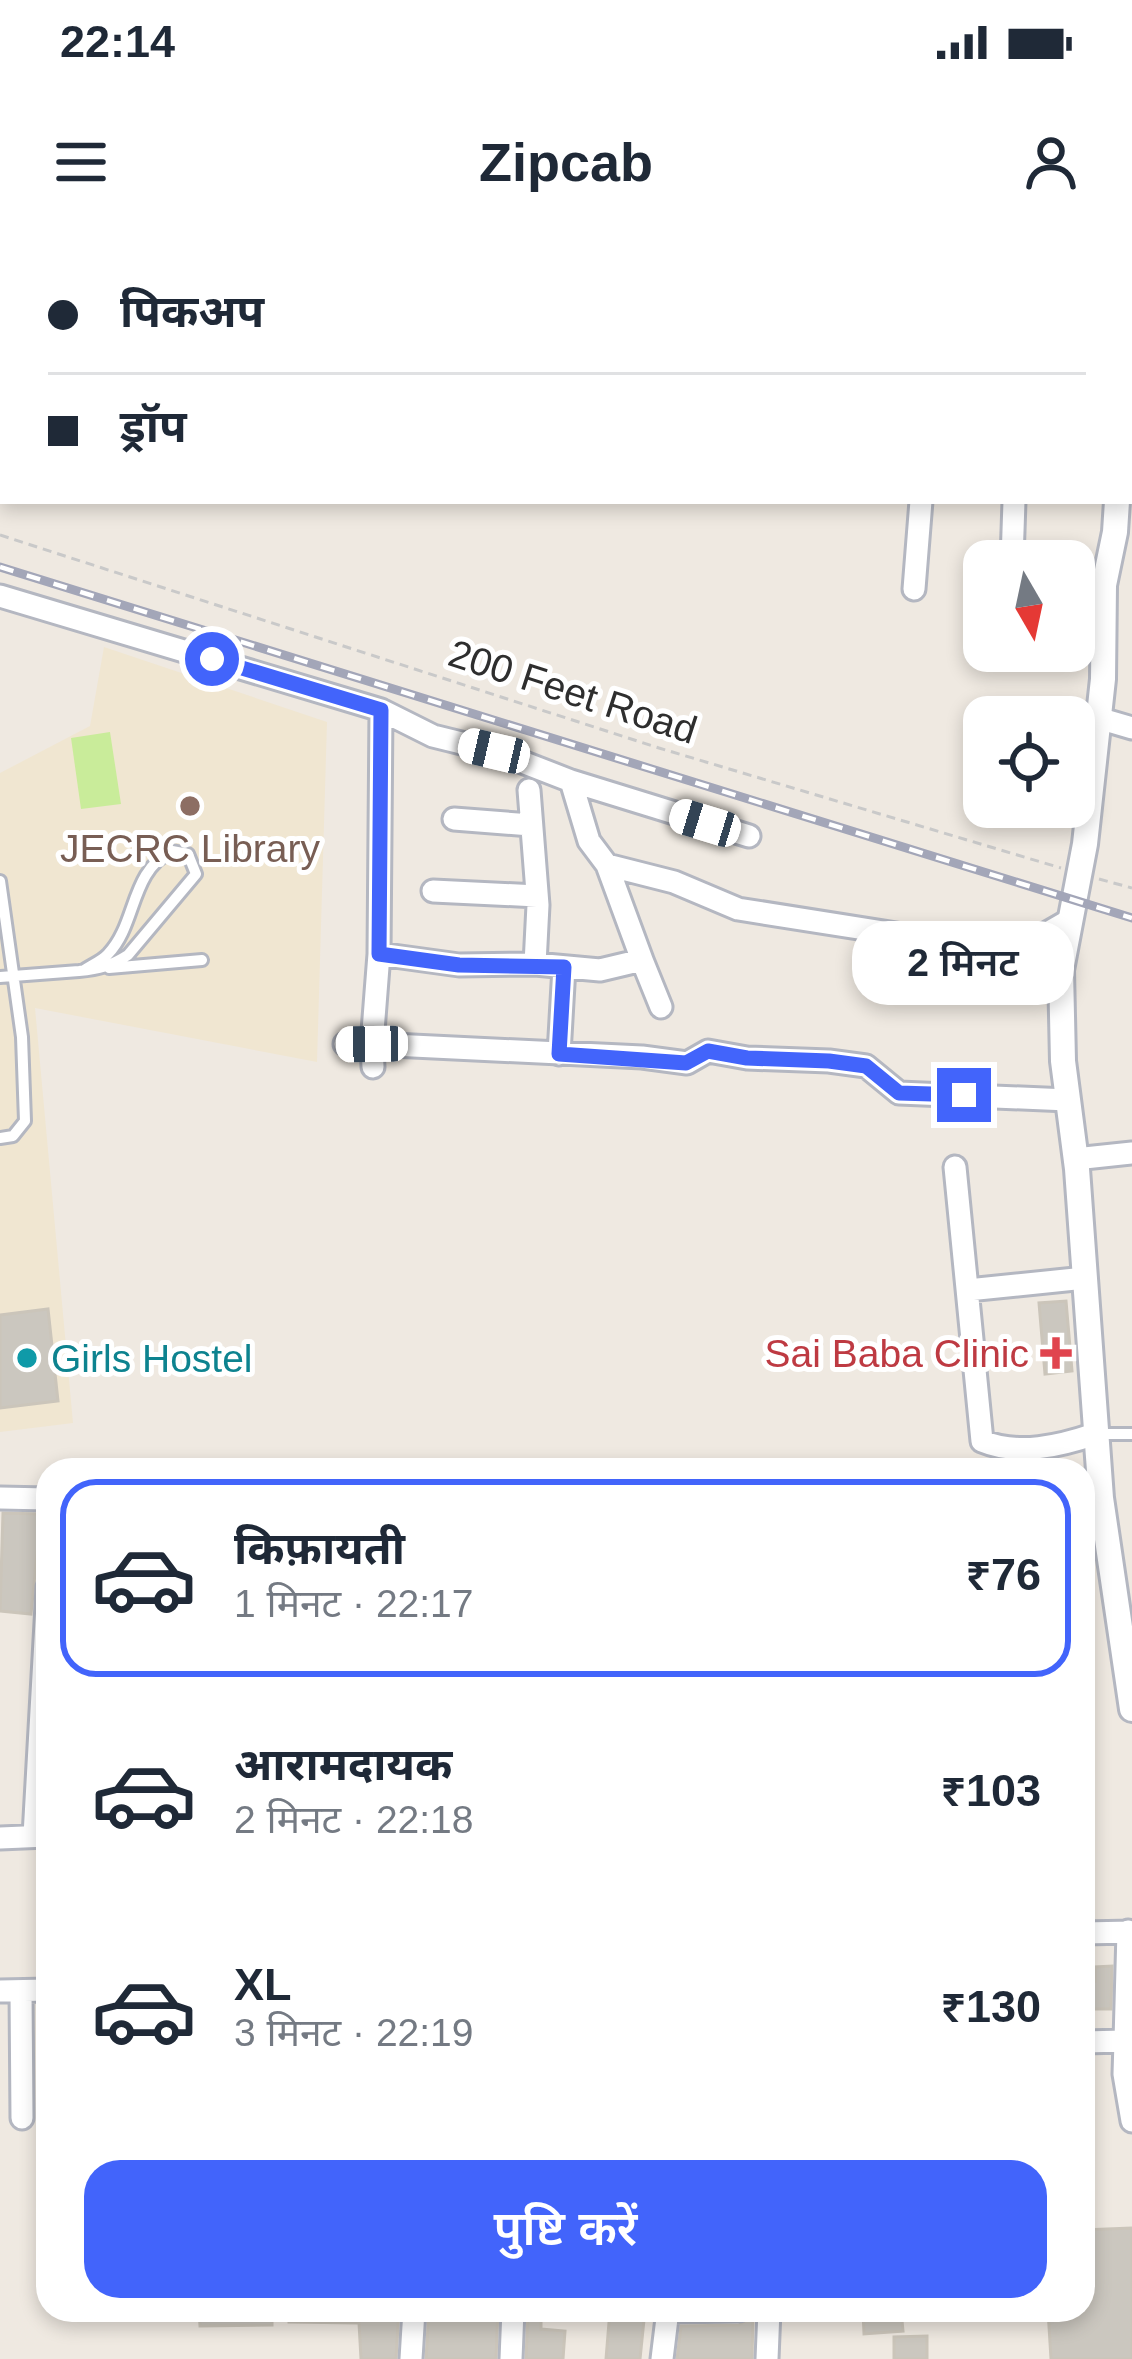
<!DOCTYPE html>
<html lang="hi">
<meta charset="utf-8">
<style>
body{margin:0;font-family:Arial,"Noto Sans Devanagari",sans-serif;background:#f6f6f7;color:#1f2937;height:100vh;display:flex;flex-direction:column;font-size:45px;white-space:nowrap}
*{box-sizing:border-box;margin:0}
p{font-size:39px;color:#747a83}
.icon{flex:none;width:66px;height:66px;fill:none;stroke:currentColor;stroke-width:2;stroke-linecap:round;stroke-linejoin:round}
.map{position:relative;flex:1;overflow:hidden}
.details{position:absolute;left:36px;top:1218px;width:1059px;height:864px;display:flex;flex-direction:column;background:#fff;border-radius:36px;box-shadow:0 6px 18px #0003}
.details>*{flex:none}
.hud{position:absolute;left:0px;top:0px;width:1134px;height:264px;box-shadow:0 6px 18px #0003;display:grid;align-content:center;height:264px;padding:0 48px;background:#fff}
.needle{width:78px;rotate:171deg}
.tools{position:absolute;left:963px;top:300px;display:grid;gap:24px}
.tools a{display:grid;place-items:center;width:132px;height:132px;border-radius:24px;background:#fff;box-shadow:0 6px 18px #0003;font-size:60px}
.end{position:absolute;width:54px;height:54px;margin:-27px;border:15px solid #4264fb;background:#fff;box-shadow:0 0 0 6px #fff}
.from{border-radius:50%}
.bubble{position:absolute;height:84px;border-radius:36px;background:#fff;box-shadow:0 6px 18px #0003;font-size:39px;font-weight:600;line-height:84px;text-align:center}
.car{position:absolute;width:36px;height:72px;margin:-36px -18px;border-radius:15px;box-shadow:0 0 9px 3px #0007;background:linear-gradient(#fff 24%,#345 0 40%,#fff 0 76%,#345 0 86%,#fff 0)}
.hud b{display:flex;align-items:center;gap:42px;height:114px;font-size:45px}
.hud b+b{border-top:3px solid #e0e1e3}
.hud i{width:30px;height:30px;background:#1f2937}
ul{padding:21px 0 0;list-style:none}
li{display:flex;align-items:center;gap:36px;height:198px;margin:0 24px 18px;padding:0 24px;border:6px solid transparent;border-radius:36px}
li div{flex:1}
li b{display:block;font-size:45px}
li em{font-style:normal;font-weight:600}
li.current{border-color:#4264fb}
li>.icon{width:108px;height:108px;stroke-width:1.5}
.primary-button{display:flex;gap:24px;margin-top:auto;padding:24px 48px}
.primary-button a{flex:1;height:138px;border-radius:36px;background:#4264fb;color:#fff;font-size:48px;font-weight:600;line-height:138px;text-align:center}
.status{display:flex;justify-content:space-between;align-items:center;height:84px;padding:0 60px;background:#fff;direction:ltr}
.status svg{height:33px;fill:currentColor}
header{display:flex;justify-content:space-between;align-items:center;height:156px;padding:0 48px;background:#fff;font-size:54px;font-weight:600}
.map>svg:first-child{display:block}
</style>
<div class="status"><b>22:14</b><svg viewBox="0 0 49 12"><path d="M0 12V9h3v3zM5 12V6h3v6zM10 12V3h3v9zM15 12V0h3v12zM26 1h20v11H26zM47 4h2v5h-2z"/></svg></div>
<header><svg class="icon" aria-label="menu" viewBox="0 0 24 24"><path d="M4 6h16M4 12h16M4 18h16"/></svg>Zipcab<svg class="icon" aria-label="person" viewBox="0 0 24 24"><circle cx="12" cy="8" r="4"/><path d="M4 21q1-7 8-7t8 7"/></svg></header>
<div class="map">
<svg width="1132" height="2119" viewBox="0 0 1132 2119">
<rect width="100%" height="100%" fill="#efe9e1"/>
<path fill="#f0e6d1" d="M104,407L327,482L317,822L35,768L73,1183L0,1192V533L90,486Z"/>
<path fill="#c9ec9a" d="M110,492L121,564L81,569L71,498Z"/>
<path fill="#cbc7bf" stroke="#cbc5ba" stroke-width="3" d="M1066,1061L1072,1131L1045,1134L1039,1063Z
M48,1069L58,1161L0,1168V1075Z
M3,1273L41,1274L31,1374L0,1371Z
M1112,1726L1111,1769H1083V1742L1095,1741V1727Z
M1132,1988V2119H1051L1048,2070H1083V1990Z
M199,2070H272V2085L200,2086Z
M289,2070H399L396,2119H361L359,2083L289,2082Z
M429,2070H498L496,2119H426Z
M528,2070H541V2089L565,2091L563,2119H526Z
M610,2070H645L640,2119H606Z
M863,2070H901L903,2091L864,2094Z
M753,2076L752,2119H677L681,2086L739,2085Z
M927,2096V2119H894V2097Z"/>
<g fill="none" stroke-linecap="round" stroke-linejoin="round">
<defs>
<path id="service" d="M0,641L22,797L25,881L13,896L0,898
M109,728L202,720
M0,737L79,731C99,729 111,726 128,715L196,634L188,614L172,611C130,631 137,684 108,714C102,721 91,725 84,730
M1099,1194H1132"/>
<path id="minor" d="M0,143L3,144
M1131,216H1132
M1012,321L1014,261
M914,349L921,261
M0,356L381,470
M1098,478L1132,488
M571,541L749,596
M529,550L538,665L535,724
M454,579L531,585
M607,625L674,642L738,669L909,696L999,699L1042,696L1068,681
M433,651L537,656
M379,714L459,725L535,724L600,730L642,720L607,625L589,601L571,541L494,511L433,496L381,470L379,714L372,804L642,817L687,823L708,811L747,818L829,821L866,826L899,853L1068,860
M642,720L661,767
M345,804H372L373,827
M559,814L564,727
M1075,919L1132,913
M955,927L982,1201C1018,1216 1060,1206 1095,1194
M968,1050L1085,1038
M0,1258L48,1259
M34,1596L48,1347
M0,1598L47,1596
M1083,1693L1132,1692
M0,1751L48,1750
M21,1751L22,1878
M1125,1801L1124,1834L1132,1881
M1083,1802L1125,1801L1128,1691
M668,2071L739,2070
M411,2119L414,2070
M511,2119L513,2070
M662,2119L668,2070
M767,2119L769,2070"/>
<path id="tertiary" d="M1131,94L1132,87
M1117,261L1115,292L1104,345L1103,439L1085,604L1061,730L1063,821L1077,929L1101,1258L1132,1469"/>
</defs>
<use href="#service" stroke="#b4b7c1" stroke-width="16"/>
<use href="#minor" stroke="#b4b7c1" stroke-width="27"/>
<use href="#tertiary" stroke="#b4b7c1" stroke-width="30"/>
<path stroke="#c9c9c9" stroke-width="3" stroke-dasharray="9 6" stroke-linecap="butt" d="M0,295L659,508L1061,628
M1099,639L1132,648"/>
<use href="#service" stroke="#fff" stroke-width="10"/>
<use href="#minor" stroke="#fff" stroke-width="21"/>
<use href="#tertiary" stroke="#fff" stroke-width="24"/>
<defs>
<path id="rail" d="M0,327L1132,678"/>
</defs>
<use href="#rail" stroke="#a3a6b8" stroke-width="9"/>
<use href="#rail" stroke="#fff" stroke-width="4.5" stroke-dasharray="14" stroke-linecap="butt"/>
</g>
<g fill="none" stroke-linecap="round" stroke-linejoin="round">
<path stroke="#4264fb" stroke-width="15" d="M212,419L381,470L379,714L459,725L564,727L559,814L686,823L708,811L747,818L829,821L866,826L899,853L964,855"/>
</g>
<circle fill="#8d6e63" stroke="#fff" stroke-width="4.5" cx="190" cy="566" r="12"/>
<path fill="#e0444e" stroke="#fff" stroke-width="4.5" d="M1050 1095h12v12h12v12h-12v12h-12v-12h-12v-12h12z"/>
<circle fill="#0f9aa8" stroke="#fff" stroke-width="4.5" cx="27" cy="1118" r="12"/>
<g text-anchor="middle" stroke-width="10" stroke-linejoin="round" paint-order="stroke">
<g font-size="39" fill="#2e2e2e" stroke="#fff">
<text transform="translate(573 451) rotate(18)" y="14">200 Feet Road</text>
</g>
<g font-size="39" fill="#785e54" stroke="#fff">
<text x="190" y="622">JECRC Library</text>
</g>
<g font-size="39" fill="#be3a42" stroke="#fff" text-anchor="end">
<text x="1029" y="1127">Sai Baba Clinic</text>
</g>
<g font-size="39" fill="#0d838f" stroke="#fff" text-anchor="start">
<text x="51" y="1132">Girls Hostel</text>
</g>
</g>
</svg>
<div class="tools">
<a><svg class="needle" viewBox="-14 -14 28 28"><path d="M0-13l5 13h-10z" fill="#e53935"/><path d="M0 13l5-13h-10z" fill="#747a83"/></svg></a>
<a><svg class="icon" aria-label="locate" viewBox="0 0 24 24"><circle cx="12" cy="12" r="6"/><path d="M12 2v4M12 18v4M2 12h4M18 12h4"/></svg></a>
</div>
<i class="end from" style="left:212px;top:419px"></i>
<i class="end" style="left:964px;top:855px"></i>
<div class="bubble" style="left:852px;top:681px;width:222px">2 मिनट</div>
<i class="car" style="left:494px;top:511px;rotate:283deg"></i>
<i class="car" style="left:705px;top:583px;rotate:287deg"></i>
<i class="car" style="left:372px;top:804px;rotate:269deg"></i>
<div class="hud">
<b><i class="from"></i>पिकअप</b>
<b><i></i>ड्रॉप</b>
</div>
<section class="details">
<ul>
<li class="current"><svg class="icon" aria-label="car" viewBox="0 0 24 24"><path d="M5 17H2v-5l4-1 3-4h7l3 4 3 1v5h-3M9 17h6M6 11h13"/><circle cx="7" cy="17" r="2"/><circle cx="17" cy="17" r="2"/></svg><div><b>किफ़ायती</b><p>1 मिनट · 22:17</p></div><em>₹76</em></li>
<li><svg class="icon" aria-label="car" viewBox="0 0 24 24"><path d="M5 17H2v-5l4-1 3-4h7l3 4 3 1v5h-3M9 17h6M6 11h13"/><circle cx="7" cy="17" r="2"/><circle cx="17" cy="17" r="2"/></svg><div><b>आरामदायक</b><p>2 मिनट · 22:18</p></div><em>₹103</em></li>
<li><svg class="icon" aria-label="car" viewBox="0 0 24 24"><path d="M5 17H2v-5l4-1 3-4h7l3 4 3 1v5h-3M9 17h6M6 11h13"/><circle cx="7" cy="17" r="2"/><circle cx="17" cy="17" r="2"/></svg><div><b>XL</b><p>3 मिनट · 22:19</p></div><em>₹130</em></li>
</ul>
<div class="primary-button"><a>पुष्टि करें</a></div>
</section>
</div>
